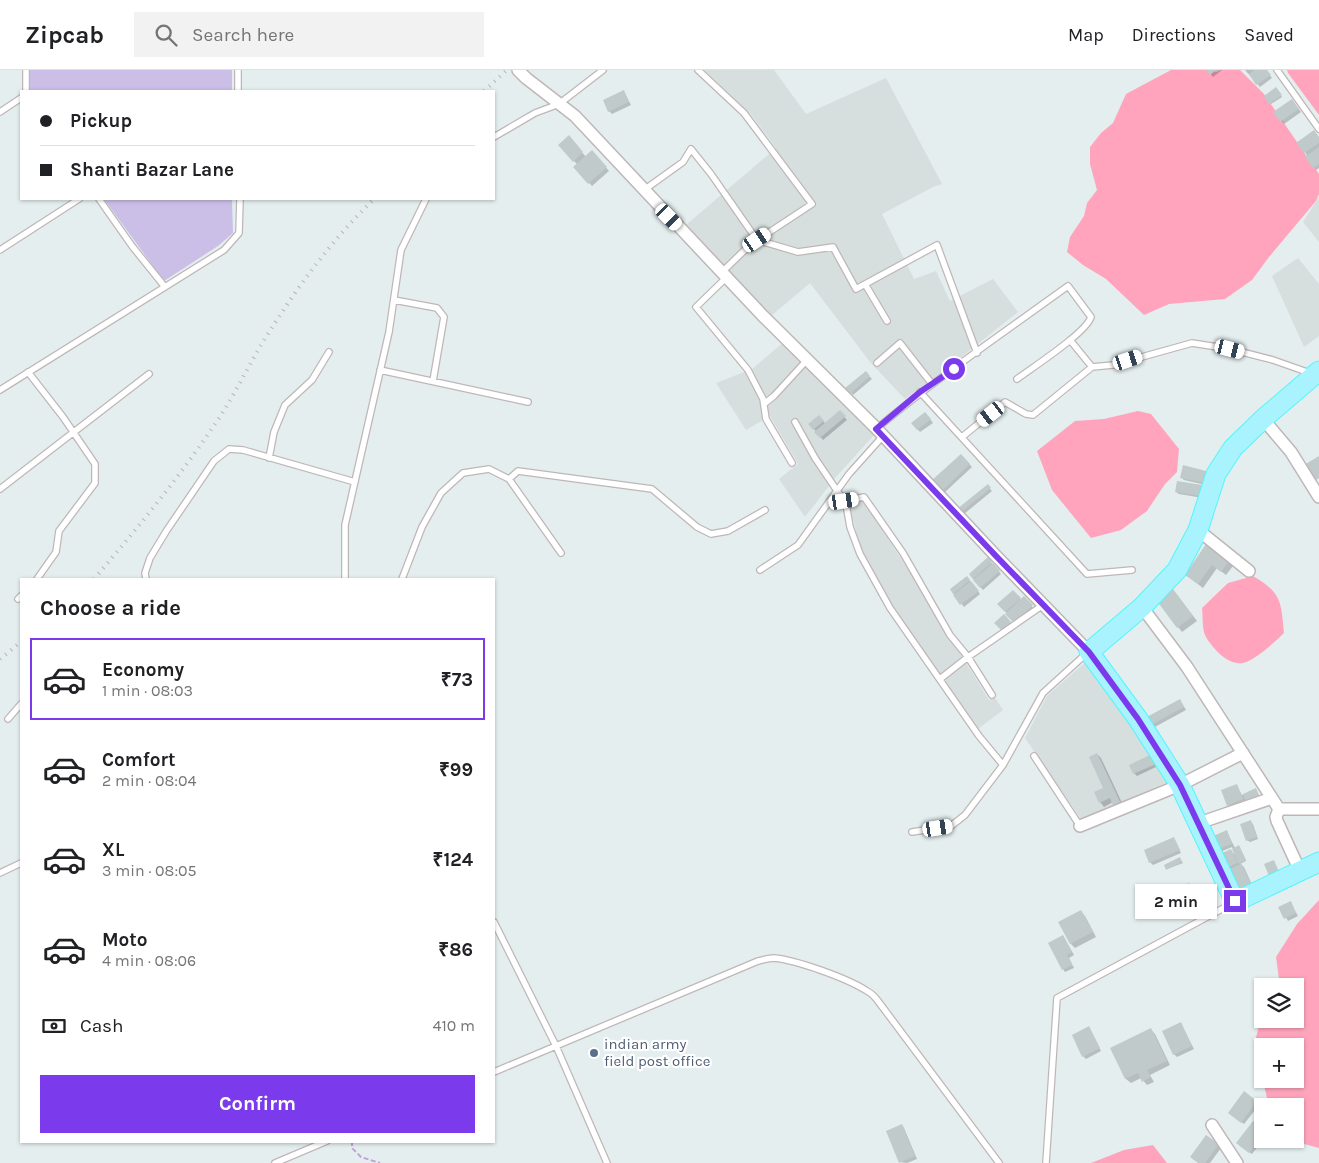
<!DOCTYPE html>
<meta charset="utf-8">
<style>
body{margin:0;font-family:Karla,sans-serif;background:#f2f2f2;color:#202124;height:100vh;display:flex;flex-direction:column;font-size:19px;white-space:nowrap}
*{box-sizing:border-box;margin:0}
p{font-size:16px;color:#757577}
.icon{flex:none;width:28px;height:28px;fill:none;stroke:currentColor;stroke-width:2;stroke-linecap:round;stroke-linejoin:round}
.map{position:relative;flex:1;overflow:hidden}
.side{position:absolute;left:20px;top:508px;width:475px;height:565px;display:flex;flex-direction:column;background:#fff;border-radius:0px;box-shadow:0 1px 4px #0004}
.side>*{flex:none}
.banner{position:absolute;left:20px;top:20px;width:475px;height:110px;border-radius:0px;box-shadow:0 1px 4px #0004;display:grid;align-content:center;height:110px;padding:0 20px;background:#fff}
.tools{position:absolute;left:1254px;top:908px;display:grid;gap:10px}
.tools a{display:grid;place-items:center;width:50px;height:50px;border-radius:0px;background:#fff;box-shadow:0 1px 4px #0004;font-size:25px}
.end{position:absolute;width:22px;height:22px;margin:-11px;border:6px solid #7c3aed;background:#fff;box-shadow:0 0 0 2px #fff}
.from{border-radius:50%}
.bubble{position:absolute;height:35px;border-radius:0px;background:#fff;box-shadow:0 1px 4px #0004;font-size:16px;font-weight:700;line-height:35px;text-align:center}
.car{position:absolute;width:15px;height:30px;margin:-15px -8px;border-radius:6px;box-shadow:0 0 4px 1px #0007;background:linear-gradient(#fff 24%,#345 0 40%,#fff 0 76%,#345 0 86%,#fff 0)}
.banner b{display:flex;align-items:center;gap:18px;height:48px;font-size:19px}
.banner b+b{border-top:1px solid #e0e0e0}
.banner i{width:12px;height:12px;background:#202124}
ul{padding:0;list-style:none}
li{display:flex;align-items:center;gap:15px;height:82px;margin:0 10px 8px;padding:0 10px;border:2px solid transparent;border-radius:0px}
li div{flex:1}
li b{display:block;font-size:19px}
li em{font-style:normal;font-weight:700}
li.on{border-color:#7c3aed}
li>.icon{width:45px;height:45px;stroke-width:1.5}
h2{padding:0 20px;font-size:22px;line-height:60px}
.pay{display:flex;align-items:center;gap:12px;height:55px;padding:0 20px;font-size:19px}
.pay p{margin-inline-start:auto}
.action{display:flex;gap:10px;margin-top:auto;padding:10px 20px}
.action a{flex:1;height:58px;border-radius:0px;background:#7c3aed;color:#fff;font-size:20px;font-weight:700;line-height:58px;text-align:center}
header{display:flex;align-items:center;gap:30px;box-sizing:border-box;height:70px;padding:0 25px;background:#fff;border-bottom:1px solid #e0e0e0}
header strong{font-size:24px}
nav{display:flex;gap:28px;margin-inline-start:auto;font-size:18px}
.search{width:350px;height:45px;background:#f2f2f2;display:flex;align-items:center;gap:12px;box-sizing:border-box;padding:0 18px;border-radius:0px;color:#757577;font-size:19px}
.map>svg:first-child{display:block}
</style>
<header>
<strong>Zipcab</strong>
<div class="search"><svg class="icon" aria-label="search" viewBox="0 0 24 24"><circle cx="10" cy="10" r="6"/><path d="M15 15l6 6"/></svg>Search here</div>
<nav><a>Map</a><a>Directions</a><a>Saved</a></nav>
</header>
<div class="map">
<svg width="1319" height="1093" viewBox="0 0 1319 1093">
<rect width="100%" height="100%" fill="#e4eeef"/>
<path fill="#d6dede" d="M704,0H774L806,44L886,8L942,114L933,117L882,144L914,209L936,201L950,231L993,209L1018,242L940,304L905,329L870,292L810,213L771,246L686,155L776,78L750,43Z
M1319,127V172L1303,152Z
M1298,188L1319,214V266L1304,277L1272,206Z
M784,272L874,365L836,407L805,447L779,409L798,394L770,346L746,360L716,313L752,299Z
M863,430L913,507L947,567L962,586L989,630L995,628L1003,640L978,659L892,536L860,477L849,433Z
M1088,590L1176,708L1082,750L1025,668L1047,626Z"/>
<path fill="#cbbfe8" d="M30,0H232V21H29Z
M104,129H232L233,163L218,176L164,211Z"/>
<path fill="#ffa4bc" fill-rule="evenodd" d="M1171,0H1211L1216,2L1221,0H1240L1264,24L1319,104V124L1316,131L1269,187L1252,210L1225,229L1169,234L1144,245L1106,209L1083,195L1067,182L1070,167L1084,146L1087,133L1097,120L1090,94V77L1101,63L1113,53L1126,24Z
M1287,0H1319V45L1288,3Z
M1138,341L1151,344L1179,379L1177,402L1165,414L1147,441L1121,460L1091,468L1052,420L1037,381L1075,351L1104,349Z
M1253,506C1282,523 1281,532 1284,563C1275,572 1255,590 1243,593C1228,596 1211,577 1205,565C1202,558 1203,546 1202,538L1228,513Z
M1319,830V1078L1286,1069H1295V1036H1269L1254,975L1262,945V949H1295V916H1280L1276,887L1297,854ZM1295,976V1009H1262V976Z
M1153,1075L1167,1093H1091L1124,1080Z"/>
<path fill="#0003" d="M1207,0H1222L1213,7Z
M1245,0H1266L1272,8L1260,17Z
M1276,19L1282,27L1271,34L1265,26Z
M624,22L631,35L612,44L609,41Z
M1294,33L1301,42L1284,54L1275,42Z
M569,67L586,87L592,82L609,101L592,116L575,97L577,94L574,91Z
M1319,68V98L1316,100L1305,82Z
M866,303L872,309L853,325L847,318Z
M840,342L847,350L823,370L810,354L819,347L826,354Z
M928,346L933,353L920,362L913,354Z
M961,385L972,397L944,423L933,411Z
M1206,402L1208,405L1206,415L1184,410L1181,407Z
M987,416L992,421L964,444L959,439Z
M1202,416L1204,419L1203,428L1179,424L1176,422Z
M1206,476L1233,496L1226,505L1217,498L1203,518L1191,509Z
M988,489L1001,504L983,520L970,505Z
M967,507L980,524L964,537L951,520Z
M1013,522L1021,530L1024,528L1034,539L1017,555L999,534Z
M1177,525L1197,551L1182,562L1158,531Z
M1180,630L1186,640L1153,658L1150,655Z
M1097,684L1101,688L1124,737L1119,739L1113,732L1104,737L1100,732L1105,718Z
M1151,687L1156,697L1137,706L1134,703Z
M1236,715L1242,725L1256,720L1262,732L1231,738L1228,735Z
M1250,752L1253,754L1258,769L1250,772L1247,770Z
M1227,762L1235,778H1240L1246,791L1240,794L1244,797L1254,819L1228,801L1231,781L1236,786L1232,777L1220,782L1217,780Z
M1174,769L1181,783L1153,795L1150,792Z
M1181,790L1183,793L1167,799Z
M1189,815L1197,828L1176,838L1174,835Z
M1290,832L1298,846L1288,851L1280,837Z
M1081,842L1085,846L1096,867L1075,878L1071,874Z
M1063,866L1074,885L1069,888L1074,898L1065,902L1063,899Z
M1181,954L1194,979L1177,987L1174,984Z
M1089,958L1101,981L1086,989L1083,986Z
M1151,960L1155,964L1170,995L1150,1005L1154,1012L1147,1015L1141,1008L1131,1013L1126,1009L1112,979Z
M1256,1032L1259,1035L1244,1054L1232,1045Z
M1253,1053L1262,1060V1069H1264L1252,1084L1240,1076Z
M902,1055L904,1058L917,1089L907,1093L900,1092Z
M1206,1067L1221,1078L1210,1093H1199Z"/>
<path fill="#c0caca" d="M1206,0H1216L1210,5Z
M1254,0H1267L1271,5L1256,15L1249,4Z
M1276,17L1282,25L1269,34L1264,26Z
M624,20L629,32L608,42L603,30Z
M1292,29L1299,39L1280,52L1273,42Z
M1314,60L1319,67V73L1304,83L1296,73Z
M569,65L583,82L573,92L558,75Z
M1319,77V94L1313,98L1305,87Z
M592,80L607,97L588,114L573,97Z
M866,301L870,306L850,324L845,318Z
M840,340L846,346L820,368L814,362Z
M925,342L931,349L917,360L911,353Z
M819,345L824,351L813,360L808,354Z
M961,384L970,394L941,422L931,411Z
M1319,386V408L1314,411L1304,395Z
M1183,395L1206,401L1204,413L1180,408Z
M1177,411L1202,415L1200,426L1175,422Z
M988,414L991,418L960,443L957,439Z
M1206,474L1229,491L1221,502L1212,495L1198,514L1185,505Z
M988,487L992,492L973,509L969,504Z
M993,493L1000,501L980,518L973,510Z
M967,506L970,510L953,524L950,519Z
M971,511L979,521L960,535L953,525Z
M1173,519L1193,546L1177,558L1157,531Z
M1013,520L1021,528L1005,542L997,534Z
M1024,526L1033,535L1014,553L1005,544Z
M1004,544L1012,553L1002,561L994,553Z
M1180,629L1184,637L1149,656L1145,648Z
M1097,683L1120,732L1113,736L1110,728L1099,733L1094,722L1103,718L1089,687Z
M1152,684L1156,694L1133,704L1129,695Z
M1237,714L1243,729L1227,736L1221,720Z
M1256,718L1261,730L1247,735L1243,724Z
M1251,750L1257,767L1246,771L1240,754Z
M1227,760L1232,774L1216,780L1211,767Z
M1174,767L1180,780L1149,793L1144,780Z
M1239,775L1246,790L1238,794L1232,779Z
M1231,779L1237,793L1224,799L1218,785Z
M1180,787L1182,792L1166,800L1164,795Z
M1274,790L1279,802L1269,806L1264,794Z
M1241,793L1252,816L1238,823L1227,800L1238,795L1239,796V795Z
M1189,813L1195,825L1173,836L1167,824Z
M1291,831L1296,843L1284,849L1278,837Z
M1081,840L1093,862L1070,874L1058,852Z
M1063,865L1072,882L1067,885L1072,895L1062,900L1048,873Z
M1181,952L1192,976L1173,985L1162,961Z
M1089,956L1100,978L1082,987L1072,965Z
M1151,958L1167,991L1147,1000L1151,1007L1142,1012L1138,1003L1125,1009L1110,978Z
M1244,1021L1257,1031L1241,1053L1228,1043Z
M1253,1051L1262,1058V1065L1249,1083L1236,1073Z
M902,1054L915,1086L899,1093L886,1061Z
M1206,1065L1219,1074L1205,1093H1198L1190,1087Z"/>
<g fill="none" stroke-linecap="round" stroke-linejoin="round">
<defs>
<path id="service" d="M238,0V21
M698,0L744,43L812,134L750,175L722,202
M1277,0L1319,59
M26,21V0
M0,42L21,28
M494,67L535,43L559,34L603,0
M644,120L683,92L691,79L711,104L757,170L798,182L833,177L856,219L937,175L977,283
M99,129L132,176L165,217
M0,180L79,129
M727,207L696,237L748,300L763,329L766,349L792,393
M865,214L887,251
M394,230L437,238L444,247L433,311
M1070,270L1092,297
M877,293L900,273L932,314
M380,300L528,332
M28,302L63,347L95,394V413L59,461L56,482L37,509
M0,320L224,180L239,163L240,129
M920,322L1087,504L1132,500
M764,334L774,326L807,290
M795,352L815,388L846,434L850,457L860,484L890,538L979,666L1003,695
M876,359C937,308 1003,263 1068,216L1091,247C1086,263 1033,297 1017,309
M962,367L1005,332L1026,344L1033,345L1092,297L1113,295L1192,273L1230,279L1273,290L1310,303
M269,388L274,362L285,335L312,310L329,282
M509,409L561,483
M0,419L149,304
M844,431L864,427L903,483L950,565L968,587L992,625
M760,500L798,475L849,404L883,366
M146,509L145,503L150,488L167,460L214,391L229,379L243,380L355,412
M345,509V455L389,262L401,180L426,129
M402,509L422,457L441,423L463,403L489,399L509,409L518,401L652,419L697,457L711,464L728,461L765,440
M18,529L21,526
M940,609L968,587L1043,535
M8,649L21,634
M1034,686L1080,756
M912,762L951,756L965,745L1003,695L1043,623L1087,583
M0,803L21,793
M494,852L556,976L607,1093
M494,1002L758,891C763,890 769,888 774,888C796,890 847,908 867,921C871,923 875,927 878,931L999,1093
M275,1093L327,1071
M1046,1093L1057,928L1233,833"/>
<path id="minor" d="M518,0L526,8L575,46L763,246L875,357L996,486L1089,582
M1263,349L1291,382L1319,427
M1198,460L1249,501
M1142,537L1187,597L1279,739H1319
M1279,739L1276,747L1277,751L1300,801
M1199,753L1272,728
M1080,756L1180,715L1243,683
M1212,1055L1237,1093"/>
<path id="primary" d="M1319,301L1263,349L1233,378L1216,404L1198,460L1177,500L1142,537L1089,582L1138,649L1180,715L1235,832L1319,792"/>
</defs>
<use href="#service" stroke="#bfb7b7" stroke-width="8"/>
<use href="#minor" stroke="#bfb7b7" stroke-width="14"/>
<use href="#primary" stroke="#53f6f9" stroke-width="21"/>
<path stroke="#c1a1db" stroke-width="2" stroke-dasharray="5 2.5" stroke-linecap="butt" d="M352,1071V1078L361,1087L380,1093"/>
<use href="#service" stroke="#fff" stroke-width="5.5"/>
<use href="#minor" stroke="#fff" stroke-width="11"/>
<use href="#primary" stroke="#a9f3ff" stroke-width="19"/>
<path stroke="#b6b5b5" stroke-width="4" stroke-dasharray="1 6" stroke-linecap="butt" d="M484,21L507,0
M94,509C136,460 177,410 213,357C235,326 250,291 271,259C301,212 334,168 374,129
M0,589L21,572"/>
</g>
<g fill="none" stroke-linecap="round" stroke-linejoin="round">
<path stroke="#7c3aed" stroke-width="6" d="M954,299L920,322L876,359L996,486L1089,582L1138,649L1180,715L1235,831"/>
</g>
<circle fill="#5c6f8a" stroke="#fff" stroke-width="2" cx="594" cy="983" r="5"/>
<g text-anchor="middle" stroke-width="4.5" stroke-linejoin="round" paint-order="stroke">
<g font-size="15" fill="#4e5e75" stroke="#fff" text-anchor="start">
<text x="604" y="979">indian army<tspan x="604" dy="17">field post office</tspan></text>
</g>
</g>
</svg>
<div class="tools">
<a><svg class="icon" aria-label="layers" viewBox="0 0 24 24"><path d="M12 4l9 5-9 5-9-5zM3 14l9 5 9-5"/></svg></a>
<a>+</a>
<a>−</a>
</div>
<i class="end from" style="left:954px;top:299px"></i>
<i class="end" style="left:1235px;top:831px"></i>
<div class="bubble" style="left:1135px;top:814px;width:82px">2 min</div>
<i class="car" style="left:669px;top:147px;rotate:136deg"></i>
<i class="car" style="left:757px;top:170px;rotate:56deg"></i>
<i class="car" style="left:1230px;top:279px;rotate:104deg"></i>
<i class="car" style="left:1128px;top:290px;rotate:72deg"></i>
<i class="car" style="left:991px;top:344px;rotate:232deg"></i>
<i class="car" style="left:844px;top:431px;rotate:81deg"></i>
<i class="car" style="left:938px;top:758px;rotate:81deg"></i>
<div class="banner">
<b><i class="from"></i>Pickup</b>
<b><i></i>Shanti Bazar Lane</b>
</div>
<section class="side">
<h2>Choose a ride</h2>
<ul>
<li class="on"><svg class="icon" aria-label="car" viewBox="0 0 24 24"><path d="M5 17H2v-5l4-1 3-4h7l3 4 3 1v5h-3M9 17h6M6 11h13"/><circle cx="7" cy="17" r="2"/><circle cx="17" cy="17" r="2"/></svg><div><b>Economy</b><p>1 min · 08:03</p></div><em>₹73</em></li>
<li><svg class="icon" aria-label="car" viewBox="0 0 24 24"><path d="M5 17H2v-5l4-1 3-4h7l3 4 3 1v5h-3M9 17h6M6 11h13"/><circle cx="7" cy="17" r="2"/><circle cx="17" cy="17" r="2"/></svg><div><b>Comfort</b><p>2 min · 08:04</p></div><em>₹99</em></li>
<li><svg class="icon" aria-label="car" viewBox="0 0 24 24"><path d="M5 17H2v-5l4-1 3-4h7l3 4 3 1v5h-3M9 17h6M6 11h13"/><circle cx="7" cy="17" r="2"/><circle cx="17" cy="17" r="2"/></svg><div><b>XL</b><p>3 min · 08:05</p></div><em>₹124</em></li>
<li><svg class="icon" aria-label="car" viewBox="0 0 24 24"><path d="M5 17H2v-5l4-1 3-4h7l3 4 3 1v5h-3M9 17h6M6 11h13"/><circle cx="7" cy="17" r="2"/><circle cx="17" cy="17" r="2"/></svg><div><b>Moto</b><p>4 min · 08:06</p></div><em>₹86</em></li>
</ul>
<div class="pay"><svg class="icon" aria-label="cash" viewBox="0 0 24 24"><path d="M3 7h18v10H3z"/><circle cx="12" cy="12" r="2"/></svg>Cash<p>410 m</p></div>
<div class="action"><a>Confirm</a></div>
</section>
</div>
